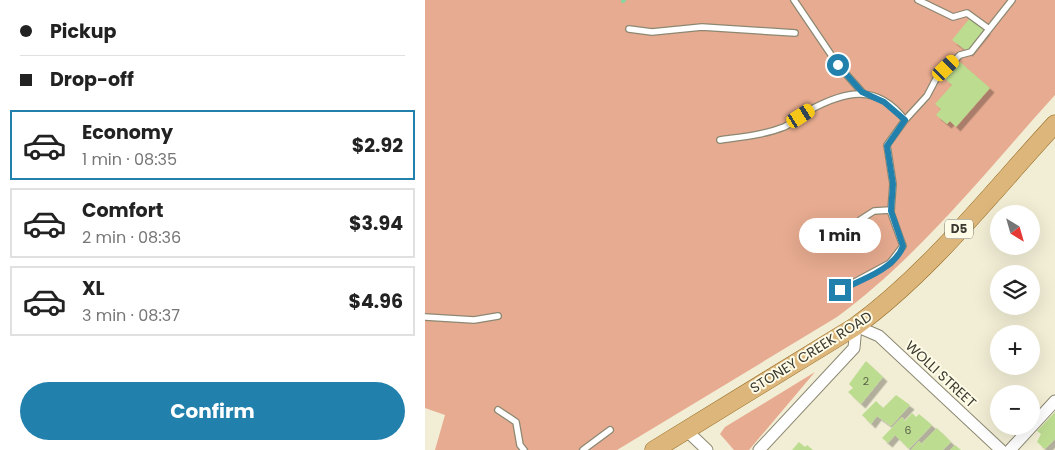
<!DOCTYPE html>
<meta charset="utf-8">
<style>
body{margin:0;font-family:Poppins,sans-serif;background:#f2f2f2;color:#222;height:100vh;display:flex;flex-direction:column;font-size:19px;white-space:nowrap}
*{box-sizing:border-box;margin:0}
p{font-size:16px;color:#767676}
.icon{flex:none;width:28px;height:28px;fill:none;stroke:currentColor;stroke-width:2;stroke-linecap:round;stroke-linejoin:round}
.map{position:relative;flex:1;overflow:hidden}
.details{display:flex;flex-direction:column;background:#fff;width:425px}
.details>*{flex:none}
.guide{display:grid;align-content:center;height:110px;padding:0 20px;background:#fff}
.needle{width:32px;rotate:143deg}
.tools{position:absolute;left:565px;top:205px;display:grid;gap:10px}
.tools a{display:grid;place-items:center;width:50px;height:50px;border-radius:50%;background:#fff;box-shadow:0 5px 20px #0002;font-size:25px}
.end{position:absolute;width:22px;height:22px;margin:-11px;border:6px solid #2280ad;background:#fff;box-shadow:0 0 0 2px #fff}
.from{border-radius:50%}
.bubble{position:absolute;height:35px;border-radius:18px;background:#fff;box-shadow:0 5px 20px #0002;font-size:16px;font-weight:700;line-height:35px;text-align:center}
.car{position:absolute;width:15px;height:30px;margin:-15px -8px;border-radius:6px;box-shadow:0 0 4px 1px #0007;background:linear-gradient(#f5c518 24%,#345 0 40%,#f5c518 0 76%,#345 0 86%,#f5c518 0)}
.guide b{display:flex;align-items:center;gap:18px;height:48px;font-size:19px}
.guide b+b{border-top:1px solid #e0e0e0}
.guide i{width:12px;height:12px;background:#222}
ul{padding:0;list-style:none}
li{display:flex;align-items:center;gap:15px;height:70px;margin:0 10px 8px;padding:0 10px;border:2px solid #e0e0e0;border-radius:0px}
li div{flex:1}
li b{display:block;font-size:19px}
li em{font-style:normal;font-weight:700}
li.on{border-color:#2280ad}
li>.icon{width:45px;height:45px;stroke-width:1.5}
.primary-button{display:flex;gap:10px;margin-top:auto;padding:10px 20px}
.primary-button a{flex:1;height:58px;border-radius:30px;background:#2280ad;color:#fff;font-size:20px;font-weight:700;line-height:58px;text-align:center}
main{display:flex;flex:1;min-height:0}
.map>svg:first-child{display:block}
</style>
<main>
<section class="details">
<div class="guide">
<b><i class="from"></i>Pickup</b>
<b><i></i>Drop-off</b>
</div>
<ul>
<li class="on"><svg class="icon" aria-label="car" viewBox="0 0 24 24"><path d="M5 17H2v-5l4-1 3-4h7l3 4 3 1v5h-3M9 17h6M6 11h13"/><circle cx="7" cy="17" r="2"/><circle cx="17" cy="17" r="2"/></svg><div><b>Economy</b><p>1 min · 08:35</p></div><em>$2.92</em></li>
<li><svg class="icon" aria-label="car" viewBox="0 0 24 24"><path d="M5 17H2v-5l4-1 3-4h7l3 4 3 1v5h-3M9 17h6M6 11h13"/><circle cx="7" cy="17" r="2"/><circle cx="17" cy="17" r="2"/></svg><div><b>Comfort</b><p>2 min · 08:36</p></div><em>$3.94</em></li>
<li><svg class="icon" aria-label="car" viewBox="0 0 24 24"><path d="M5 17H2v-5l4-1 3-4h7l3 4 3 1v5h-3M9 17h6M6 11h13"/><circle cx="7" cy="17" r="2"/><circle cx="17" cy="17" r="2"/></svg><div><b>XL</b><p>3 min · 08:37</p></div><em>$4.96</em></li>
</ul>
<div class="primary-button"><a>Confirm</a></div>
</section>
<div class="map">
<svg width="630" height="450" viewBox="0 0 630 450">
<defs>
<filter id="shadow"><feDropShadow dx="4.5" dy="4.5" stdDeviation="0" flood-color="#0004"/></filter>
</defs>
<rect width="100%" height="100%" fill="#f2eed5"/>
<path fill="#e6ab90" d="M0,0H630V95C561,171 495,256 412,317L192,450H10L20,415L0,408Z
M390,372L324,450H309L295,434L300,427Z"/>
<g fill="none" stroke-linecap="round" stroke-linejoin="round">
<path stroke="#88d4a1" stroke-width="4" d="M198,1L199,0"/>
</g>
<path fill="#bcdc90" filter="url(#shadow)" d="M545,18L561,30L543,52L527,40Z
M535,62L565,88L531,127L525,121L522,124L511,115L516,109L510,104L527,85L520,79Z
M441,361L458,377L436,404L423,392L428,388L424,384Z
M471,395L485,405L466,426L452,416L446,424L437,415L451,401L458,408Z
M630,412V439L620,449L612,442L616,434L612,431Z
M487,413L491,417L494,414L507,425L484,449L470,435L463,443L457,438L477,417L480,421Z
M512,428L526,442L518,450H486L494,441L499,446L497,443Z
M374,442L380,447L382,445L388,450H367Z
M530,445L536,450H525Z"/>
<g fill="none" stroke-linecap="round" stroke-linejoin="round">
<defs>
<path id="service" d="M369,0L413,65L437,92
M493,0L528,17L542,13L564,29
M204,29L227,32L277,27L370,33
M480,120L502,96L512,77L535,55L546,52L587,0
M295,140C316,137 339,135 359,127C368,123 376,115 385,110C420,91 452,83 480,120L462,145L468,184L466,211
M415,290L465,263L478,246L465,210L449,211L435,220
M0,317L49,320L73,316
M73,410L91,422L95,445L99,450
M158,450L185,430"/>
<path id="minor" d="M261,430L282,450
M334,450L429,348L431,326L454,336L576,450
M585,450L630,401"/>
<path id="primary" d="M229,450L431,326C506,271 567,192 630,124"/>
</defs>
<use href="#service" stroke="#8c8872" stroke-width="8"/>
<use href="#minor" stroke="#8c8872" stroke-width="13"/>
<use href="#primary" stroke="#956b26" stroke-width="19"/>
<use href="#service" stroke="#fff" stroke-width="5.5"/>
<use href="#minor" stroke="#fff" stroke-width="11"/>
<use href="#primary" stroke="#dcb67a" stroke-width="18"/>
</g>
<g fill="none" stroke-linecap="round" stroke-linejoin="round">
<path stroke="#2280ad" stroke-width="6" d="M413,65L437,92L459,102L480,120L462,146L468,184L466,211L478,246C470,269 434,281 415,290"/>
</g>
<g text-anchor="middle" stroke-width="4" stroke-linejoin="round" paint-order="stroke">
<g font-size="11" fill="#5b6248">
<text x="441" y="385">2</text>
<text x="483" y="434">6</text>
</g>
<rect fill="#fefbe7" stroke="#767467" stroke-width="1" x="520" y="219.5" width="28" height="19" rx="4"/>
<g font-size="12" font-weight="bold" fill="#3b3a30">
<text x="534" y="233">D5</text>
</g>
<g font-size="14" fill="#3b3a30" stroke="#fefbe7">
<text transform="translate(386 352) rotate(-32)" y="5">STONEY CREEK ROAD</text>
<text transform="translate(516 374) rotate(43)" y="5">WOLLI STREET</text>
</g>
</g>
</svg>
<div class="tools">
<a><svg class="needle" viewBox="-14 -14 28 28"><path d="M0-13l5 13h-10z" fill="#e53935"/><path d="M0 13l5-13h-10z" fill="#767676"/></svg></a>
<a><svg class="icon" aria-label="layers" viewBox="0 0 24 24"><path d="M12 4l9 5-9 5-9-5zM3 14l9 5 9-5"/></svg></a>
<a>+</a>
<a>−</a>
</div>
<i class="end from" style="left:413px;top:65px"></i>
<i class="end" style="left:415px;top:290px"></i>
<div class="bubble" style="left:374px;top:218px;width:82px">1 min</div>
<i class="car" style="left:521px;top:68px;rotate:46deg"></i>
<i class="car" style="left:376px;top:116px;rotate:57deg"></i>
</div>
</main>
